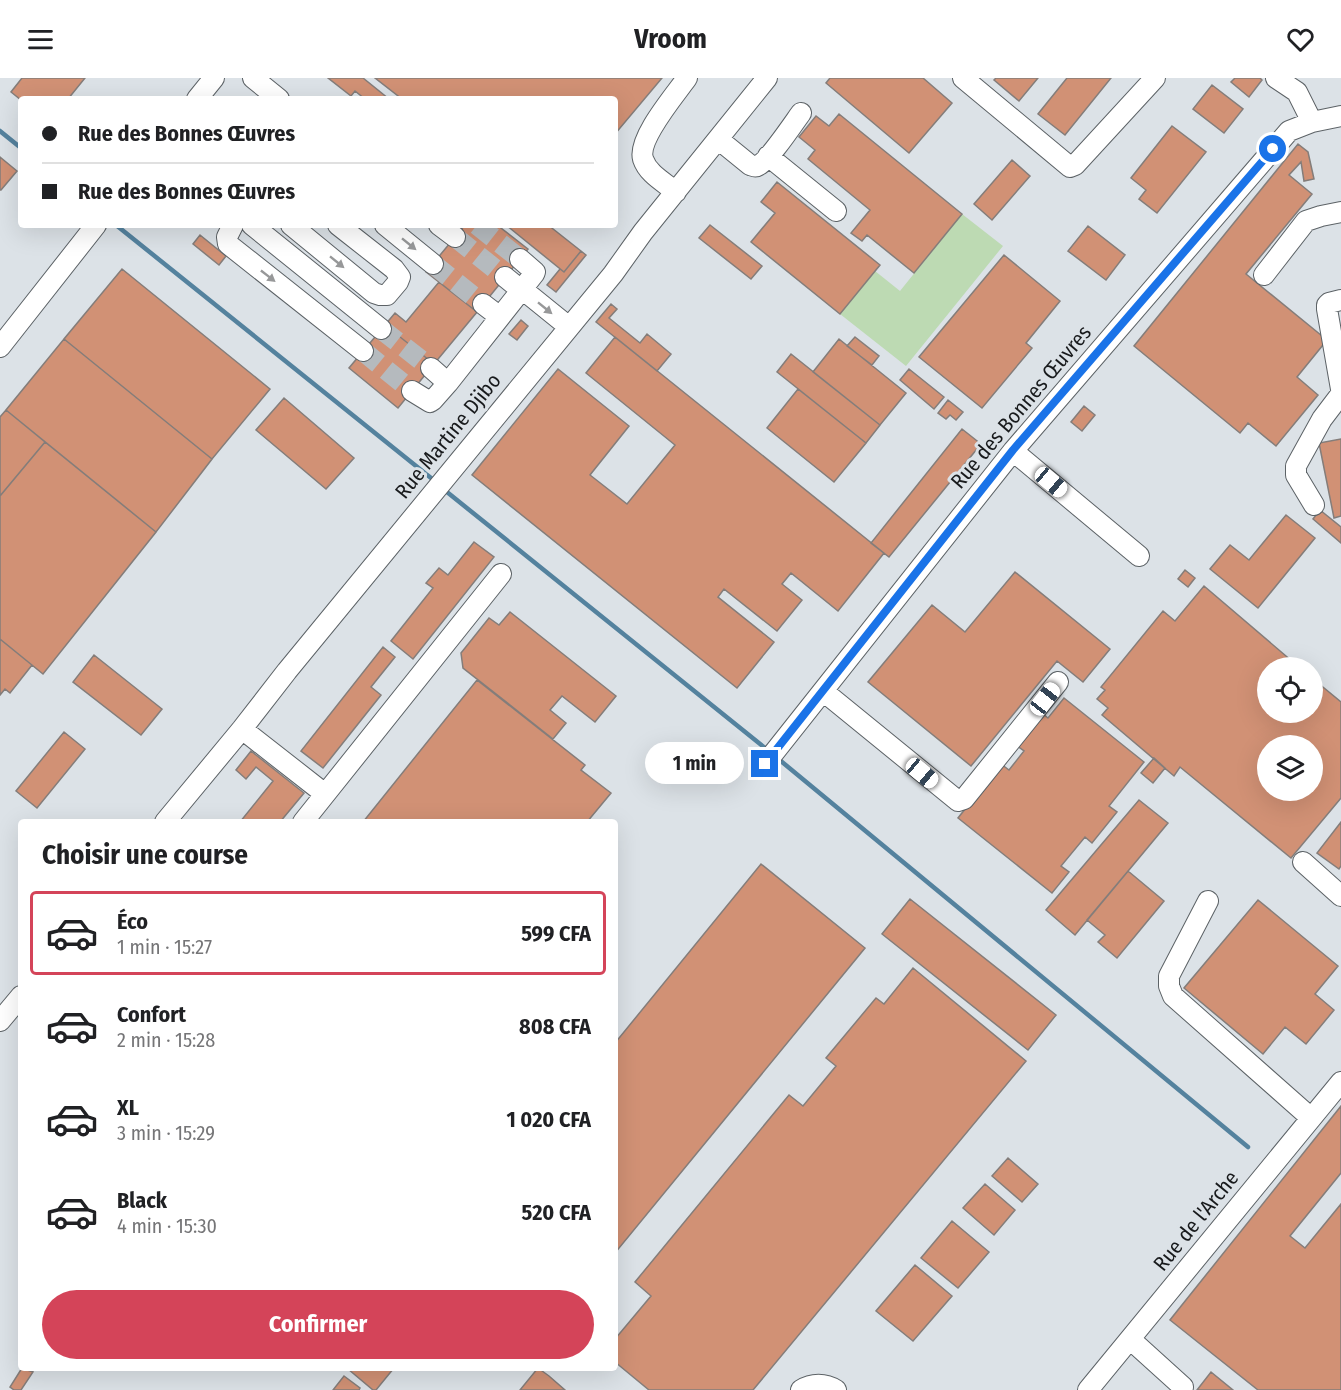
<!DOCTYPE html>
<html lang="fr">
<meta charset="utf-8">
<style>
body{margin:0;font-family:"Fira Sans Condensed",sans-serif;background:#f2f2f2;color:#202124;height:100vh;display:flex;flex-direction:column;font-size:22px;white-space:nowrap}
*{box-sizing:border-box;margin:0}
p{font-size:20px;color:#757577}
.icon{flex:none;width:33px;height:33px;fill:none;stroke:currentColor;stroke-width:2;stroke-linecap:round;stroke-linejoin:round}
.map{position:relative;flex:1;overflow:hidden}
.side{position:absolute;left:18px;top:741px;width:600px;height:552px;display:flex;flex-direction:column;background:#fff;border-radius:6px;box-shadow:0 6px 24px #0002}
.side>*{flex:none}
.top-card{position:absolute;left:18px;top:18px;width:600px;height:132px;border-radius:6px;box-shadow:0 6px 24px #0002;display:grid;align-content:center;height:132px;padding:0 24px;background:#fff}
.controls{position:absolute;left:1257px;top:579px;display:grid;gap:12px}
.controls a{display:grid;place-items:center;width:66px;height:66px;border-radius:50%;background:#fff;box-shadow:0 6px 24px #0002;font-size:30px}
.end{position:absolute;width:27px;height:27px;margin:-14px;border:8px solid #1a73e8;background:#fff;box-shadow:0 0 0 3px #fff}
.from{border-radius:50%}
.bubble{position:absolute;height:42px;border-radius:21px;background:#fff;box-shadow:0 6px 24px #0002;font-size:20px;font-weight:700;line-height:42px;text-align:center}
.car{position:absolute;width:18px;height:36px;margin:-18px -9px;border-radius:8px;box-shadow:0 0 4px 2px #0007;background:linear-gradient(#fff 24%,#345 0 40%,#fff 0 76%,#345 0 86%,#fff 0)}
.top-card b{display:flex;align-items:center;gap:21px;height:57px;font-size:22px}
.top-card b+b{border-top:2px solid #e0e0e0}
.top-card i{width:15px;height:15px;background:#202124}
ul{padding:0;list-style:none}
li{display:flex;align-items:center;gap:18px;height:84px;margin:0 12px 9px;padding:0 12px;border:3px solid transparent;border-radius:6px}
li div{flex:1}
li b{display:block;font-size:22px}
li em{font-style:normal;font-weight:700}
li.active{border-color:#d44459}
li>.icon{width:54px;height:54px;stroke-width:1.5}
h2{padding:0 24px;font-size:27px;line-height:72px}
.cta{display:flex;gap:12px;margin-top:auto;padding:12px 24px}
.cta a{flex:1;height:69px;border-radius:36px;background:#d44459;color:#fff;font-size:24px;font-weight:700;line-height:69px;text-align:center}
header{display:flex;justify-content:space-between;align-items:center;height:78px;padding:0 24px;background:#fff;font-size:27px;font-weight:700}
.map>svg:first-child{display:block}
</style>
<header><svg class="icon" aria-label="menu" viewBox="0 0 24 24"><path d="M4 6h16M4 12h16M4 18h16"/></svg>Vroom<svg class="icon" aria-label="heart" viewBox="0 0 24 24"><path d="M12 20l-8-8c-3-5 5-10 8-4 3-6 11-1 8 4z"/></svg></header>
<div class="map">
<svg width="1341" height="1312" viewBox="0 0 1341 1312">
<rect width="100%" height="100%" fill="#dce2e7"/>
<path fill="#bddab3" d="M962,136L1003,168L906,288L840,236L875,193L900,213Z"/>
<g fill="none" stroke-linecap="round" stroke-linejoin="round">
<path stroke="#54829e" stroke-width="4.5" d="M0,53L21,70
M116,147L436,404
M442,410L770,674
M776,679L1248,1069"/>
</g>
<path fill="#d19175" stroke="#847d7a" stroke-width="1.5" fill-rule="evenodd" d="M22,0H85L68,21L21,22L11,14Z
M328,0H363L389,21H365L355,13L351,18Z
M375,0H662L615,56V21H402Z
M830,0H923L952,25L909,75L826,5Z
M996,0H1038L1019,23L994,2Z
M1067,0H1111L1065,57L1038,36Z
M1235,0H1260L1262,2L1249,19L1231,4Z
M1212,7L1243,31L1224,55L1193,31Z
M839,36L962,136L914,195L867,157L862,163L851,155L870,132L808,81L815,72L799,59L816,38L829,48Z
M1172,48L1206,74L1157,135L1139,121L1146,112L1131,100Z
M1298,66L1308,74L1314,101L1304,103L1301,84L1289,97L1312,116L1246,196L1327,262L1297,299L1318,317L1276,368L1248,345L1240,355L1134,268Z
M0,79L17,93L1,112H0Z
M1012,82L1030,98L992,142L974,126Z
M777,104L880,187L840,236L751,164L775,135L761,124Z
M465,147H497L528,171L477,234L426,194Z
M506,147H548L581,173L564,194Z
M710,147L762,188L751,201L699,160Z
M1088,148L1125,177L1106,202L1068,173Z
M200,157L226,178L219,187L193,166Z
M581,173L586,177L556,214L547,207L560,191L564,194Z
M1004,177L1060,223L1026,265L1032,270L982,330L919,279Z
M122,191L270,311L212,381L64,261Z
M439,204L477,234L434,286L385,247L395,235L406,244Z
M611,226L617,231L609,240L640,265L647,256L671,276L657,293L596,244Z
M521,242L528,248L517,262L509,256Z
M385,247L434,286L398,330L349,290Z
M615,259L884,475L838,533L791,495L782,506L802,522L777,553L724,511L718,519L774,564L737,610L472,397L558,291L629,348L590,397L627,426L675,367L586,295Z
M855,259L879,278L872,287L847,268Z
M64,261L212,381L156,454L6,332Z
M839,261L906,315L880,347L813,294Z
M791,276L880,347L866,365L777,294Z
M909,291L944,319L934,331L900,302Z
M798,311L866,365L834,404L767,350Z
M284,320L354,380L326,411L256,352Z
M948,322L963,334L956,342L950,337L946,341L938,335Z
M1084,328L1095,337L1082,353L1071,344Z
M6,332L45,364L0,418V339Z
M962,351L981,366L889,479L871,465Z
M1341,361V438L1334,440L1319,365Z
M45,364L156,454L43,596L0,561V418Z
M1320,432L1341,449V465L1313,441Z
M1286,437L1315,460L1258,530L1210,491L1230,467L1249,482Z
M474,464L494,479L413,581L391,563L433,510L426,505L439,490L448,497Z
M1185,492L1195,500L1188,509L1178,501Z
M1015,494L1110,571L1083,604L1057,583L971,688L868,604L932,527L965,554Z
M1204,508L1300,590H1268V634H1312V600L1341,624V720L1291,780L1180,689L1174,698L1102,637L1108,630L1097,621L1105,612L1101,609L1163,533L1175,543ZM1268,668H1312V712H1268Z
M510,534L616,618L595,644L562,618L550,632L566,645L553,661L463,590L461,575L489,540L499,547Z
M0,561L32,587L10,615L5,611L0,617Z
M383,569L395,579L371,609L381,617L323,690L301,673Z
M94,577L162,631L141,657L73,604Z
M477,602L585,687L581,692L611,715L587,744H363Z
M1064,620L1144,684L1109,728L1117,734L1092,765L1085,759L1061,788L1069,794L1052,815L958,740L1001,686L1009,692L1024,673L1016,667L1042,635L1048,640Z
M64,654L85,671L37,730L16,713Z
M251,673L304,715L280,744H240L273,703L256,689L246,701L236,692Z
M1154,680L1165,690L1153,705L1141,695Z
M1139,722L1168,745L1075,857L1046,832Z
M1341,744V788L1339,791L1317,775Z
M761,786L865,870L615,1175V965Z
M1128,793L1164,823L1117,880L1098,864L1105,857L1087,842Z
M910,821L1056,937L1028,972L882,856Z
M1258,822L1338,888L1315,916L1334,932L1306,966L1285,949L1263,976L1184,910Z
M913,890L1026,983L753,1312H649L615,1284V1261L651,1218L635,1204L789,1017L803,1028L836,988L826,980L876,920L884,926Z
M1341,1028V1095L1290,1158L1305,1170L1341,1126V1312H1258L1170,1242Z
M1008,1080L1038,1106L1022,1124L992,1098Z
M985,1106L1015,1132L994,1157L963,1130Z
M952,1143L989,1174L958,1210L921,1180Z
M915,1187L952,1218L913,1263L876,1233Z
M22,1290L33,1294L21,1312H14L10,1309Z
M349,1290H394L376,1312H373L348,1291Z
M538,1290L549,1298L565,1312H520Z
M1211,1294L1233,1312H1197Z
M344,1298L360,1310L359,1312H333Z"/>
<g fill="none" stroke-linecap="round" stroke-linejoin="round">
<path stroke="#b5babe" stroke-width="20" stroke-dasharray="20 10" stroke-linecap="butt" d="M477,147L520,181
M455,159L505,199
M433,186L483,226
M381,251L431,290
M363,273L412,313"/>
<defs>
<path id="minor" d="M253,0L279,21
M963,0L1070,89L1075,87L1155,0
M1276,0L1297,14L1312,44
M197,21L214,0
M718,61L750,87C754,88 755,90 759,87C769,82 793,46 801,35
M768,78L836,133
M676,114C664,104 648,96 643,81C637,61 675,17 687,0
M233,147L227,159L228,166L363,273
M252,147L381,251
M291,147L374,215L380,217H387L398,204L400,199L394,191L338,147
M385,147L433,186
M439,147L455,159
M1264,197L1306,143L1321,138L1341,134
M505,199L521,212
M522,211L569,249
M1341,222L1329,225L1327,227V231L1341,311
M483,226L500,239
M0,269L96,147
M431,290L448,305
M412,313L430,324L433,322L448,305L534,196L535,194L520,181
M1013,373L1139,478
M1314,427L1296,397V388L1322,341L1341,316
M823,613L958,723L964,721L1058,604
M242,651L325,716
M765,686L1013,373L1289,53L1312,44L1341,38
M165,744L242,651L287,593L613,196L643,154L767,0
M303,744L501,496
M1303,784L1341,818
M1208,823L1169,898V908L1173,918L1311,1040
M0,943L21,918
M1130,1261L1183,1309
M801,1312C812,1305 825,1305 836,1312
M1088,1312L1341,1004"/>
</defs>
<use href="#minor" stroke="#5c6266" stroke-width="22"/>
<use href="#minor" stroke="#fff" stroke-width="20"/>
</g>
<defs><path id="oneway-solid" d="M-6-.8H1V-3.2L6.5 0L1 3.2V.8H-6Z" transform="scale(1.5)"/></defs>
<g fill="#979899">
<use href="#oneway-solid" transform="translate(409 166) rotate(39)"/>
<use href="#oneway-solid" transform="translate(337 184) rotate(39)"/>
<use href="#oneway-solid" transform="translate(268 198) rotate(38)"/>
<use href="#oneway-solid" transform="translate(545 230) rotate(39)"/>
</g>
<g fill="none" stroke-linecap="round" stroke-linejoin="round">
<path stroke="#1a73e8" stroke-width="8" d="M765,686L1013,372L1273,71"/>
</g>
<g text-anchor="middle" stroke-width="6" stroke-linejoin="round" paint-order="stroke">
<g font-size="21" fill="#181a1c" stroke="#dce2e7">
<text transform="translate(1021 329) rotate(-50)" y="7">Rue des Bonnes Œuvres</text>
<text transform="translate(448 358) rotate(-51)" y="7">Rue Martine Djibo</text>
<text transform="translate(1196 1143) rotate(-51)" y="7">Rue de l'Arche</text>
</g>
</g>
</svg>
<div class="controls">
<a><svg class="icon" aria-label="locate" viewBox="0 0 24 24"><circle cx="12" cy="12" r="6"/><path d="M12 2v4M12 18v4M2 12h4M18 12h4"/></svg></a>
<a><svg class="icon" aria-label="layers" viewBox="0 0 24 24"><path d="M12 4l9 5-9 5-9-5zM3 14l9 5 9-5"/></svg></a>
</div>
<i class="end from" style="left:1273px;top:71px"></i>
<i class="end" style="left:765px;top:686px"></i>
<div class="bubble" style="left:645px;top:664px;width:99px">1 min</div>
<i class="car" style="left:1051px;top:404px;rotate:130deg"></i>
<i class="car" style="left:1045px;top:621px;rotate:38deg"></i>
<i class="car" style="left:922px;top:695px;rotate:130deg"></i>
<div class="top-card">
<b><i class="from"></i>Rue des Bonnes Œuvres</b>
<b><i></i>Rue des Bonnes Œuvres</b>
</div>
<section class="side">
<h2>Choisir une course</h2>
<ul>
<li class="active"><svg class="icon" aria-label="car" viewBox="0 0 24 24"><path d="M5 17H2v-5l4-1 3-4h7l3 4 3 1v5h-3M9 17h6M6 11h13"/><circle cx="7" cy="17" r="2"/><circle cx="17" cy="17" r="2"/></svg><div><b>Éco</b><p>1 min · 15:27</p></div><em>599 CFA</em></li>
<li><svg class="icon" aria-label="car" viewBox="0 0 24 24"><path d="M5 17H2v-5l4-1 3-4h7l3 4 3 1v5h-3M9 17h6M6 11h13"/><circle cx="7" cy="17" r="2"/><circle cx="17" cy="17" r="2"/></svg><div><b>Confort</b><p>2 min · 15:28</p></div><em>808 CFA</em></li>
<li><svg class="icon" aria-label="car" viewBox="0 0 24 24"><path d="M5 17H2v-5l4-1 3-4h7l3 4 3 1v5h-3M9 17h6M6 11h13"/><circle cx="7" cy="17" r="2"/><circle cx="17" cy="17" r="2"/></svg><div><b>XL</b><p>3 min · 15:29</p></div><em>1 020 CFA</em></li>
<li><svg class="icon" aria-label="car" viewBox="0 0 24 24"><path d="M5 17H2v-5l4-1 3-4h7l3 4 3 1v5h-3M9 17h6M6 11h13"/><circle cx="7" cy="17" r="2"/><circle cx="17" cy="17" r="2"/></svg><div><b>Black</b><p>4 min · 15:30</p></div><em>520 CFA</em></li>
</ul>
<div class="cta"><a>Confirmer</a></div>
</section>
</div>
